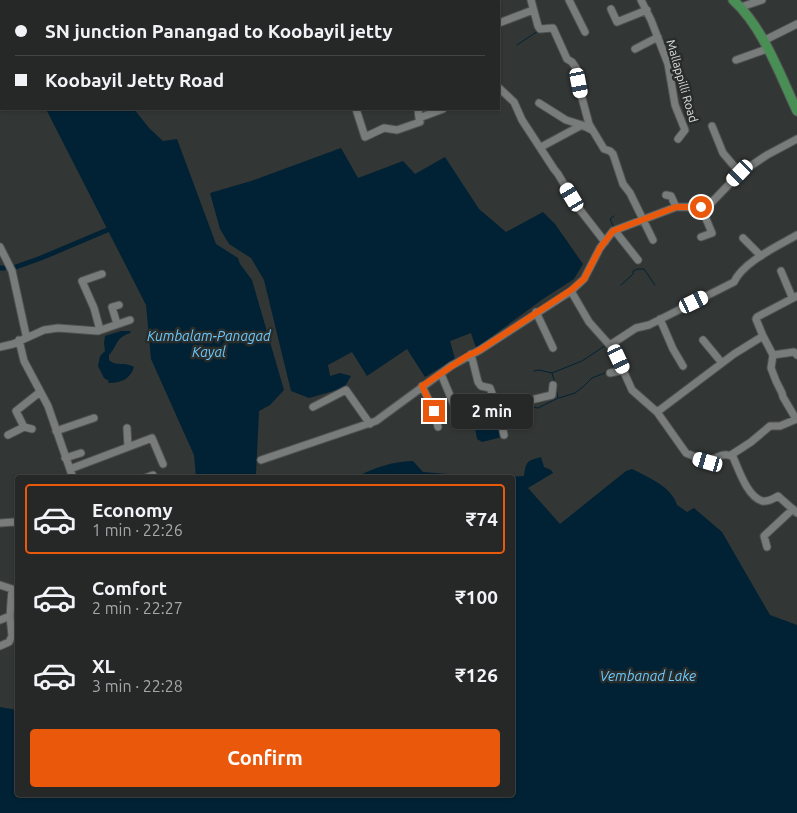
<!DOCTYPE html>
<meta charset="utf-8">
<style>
body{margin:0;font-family:Ubuntu,sans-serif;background:#323434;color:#f1f3f6;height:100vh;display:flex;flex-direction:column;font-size:19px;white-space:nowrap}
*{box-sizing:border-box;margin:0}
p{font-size:16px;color:#a4a6a8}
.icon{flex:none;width:28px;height:28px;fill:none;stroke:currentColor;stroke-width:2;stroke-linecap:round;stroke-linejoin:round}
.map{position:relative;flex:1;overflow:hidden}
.details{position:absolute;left:15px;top:475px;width:500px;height:322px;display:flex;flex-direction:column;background:#262828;border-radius:5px;box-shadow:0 1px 4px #0004,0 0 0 1px #424445}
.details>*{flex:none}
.banner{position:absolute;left:0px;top:0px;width:500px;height:110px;box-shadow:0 1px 4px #0004,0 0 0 1px #424445;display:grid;align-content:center;height:110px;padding:0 15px;background:#262828}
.end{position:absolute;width:22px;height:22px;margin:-11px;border:6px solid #ea580c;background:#fff;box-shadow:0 0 0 2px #fff}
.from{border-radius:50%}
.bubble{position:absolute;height:35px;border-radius:5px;background:#262828;box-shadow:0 1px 4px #0004,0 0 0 1px #424445;font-size:16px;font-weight:700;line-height:35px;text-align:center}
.car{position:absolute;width:15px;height:30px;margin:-15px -8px;border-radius:6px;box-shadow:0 0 4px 1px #0007;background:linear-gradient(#fff 24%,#345 0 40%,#fff 0 76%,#345 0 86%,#fff 0)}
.banner b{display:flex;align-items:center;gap:18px;height:48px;font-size:19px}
.banner b+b{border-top:1px solid #424445}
.banner i{width:12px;height:12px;background:#f1f3f6}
ul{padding:9px 0 0;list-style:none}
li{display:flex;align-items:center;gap:15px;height:70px;margin:0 10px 8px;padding:0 5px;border:2px solid transparent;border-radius:5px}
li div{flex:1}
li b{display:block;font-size:19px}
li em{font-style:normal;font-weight:700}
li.current{border-color:#ea580c}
li>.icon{width:45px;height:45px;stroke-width:1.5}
.cta{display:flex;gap:10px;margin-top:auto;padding:10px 15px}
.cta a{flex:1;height:58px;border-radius:5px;background:#ea580c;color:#fff;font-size:20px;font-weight:700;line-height:58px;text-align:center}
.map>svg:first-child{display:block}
</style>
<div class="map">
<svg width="797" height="813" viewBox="0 0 797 813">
<rect width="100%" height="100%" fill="#323635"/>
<path fill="#002234" d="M46,109H134L149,128L163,141L177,139L216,244L238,258L240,264L252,280L284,390L270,405L259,411L256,474L258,477H196L194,455L151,359L146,305Z
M341,148L358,178L403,161L415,174L445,157L479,209L506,232L543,212L555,224L583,264L574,279L543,299L476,348L471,333L450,341L455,359L425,377L407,349L367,376L352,352L328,365L330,376L340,373L351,376L344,388L309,398L291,391L264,280L251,258L229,244L220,229L210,193L251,181Z
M121,331H131L130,333C114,339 119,344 109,355V360C117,367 123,361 134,367C130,379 122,383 108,383L109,381L104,378L98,366L100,356L105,351L104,343L105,336Z
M496,417L502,437L482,442L477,439L474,422Z
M541,457L544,467L551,470L553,473L528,488L560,524L626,471L632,469C648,477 672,487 677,505L687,512L694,508L722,532L770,615L797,625V813H0V707L17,710L18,795H512V478L507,477L524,476C526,461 527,461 541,457Z
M413,461L423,472L484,477H356C376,467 391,462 413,461Z"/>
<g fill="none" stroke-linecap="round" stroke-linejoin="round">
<path stroke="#002234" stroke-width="1" d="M517,45L538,31
M614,216L610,219L614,228
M0,255L4,264
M621,285L633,274V271L638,269H644L655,285
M534,371L539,370L552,373L555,383
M552,373L582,361L606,345
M559,398L575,393L583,387L592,378L607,372
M503,410L523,406L538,408L558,398L556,389
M18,646V652"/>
<path stroke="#002234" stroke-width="5" d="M0,268H4
M13,268L41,258L112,228"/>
<defs>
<path id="minor" d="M147,0L148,1
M195,0L196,1
M380,0L381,1
M531,0L538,26L540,29L553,28L567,59L572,62L576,68L582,98L589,124L604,149L610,151L613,154L623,184L630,193L653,240
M569,0L585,32
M641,0L651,20L668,64L675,105L685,130L678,139
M161,1L165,0
M221,1L224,0
M392,1L394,0
M477,1L479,0
M741,7L762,0
M611,9L617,22L647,10
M499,23L533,10
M763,41L797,24
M635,49L658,37
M736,60L767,49
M499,88L514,102L522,120L554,169L558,174L577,206L605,242
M539,103L566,120L582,125
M356,109L365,137L384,128L397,130L420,122L419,118L443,109
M418,109L419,118
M712,126L723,153L740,173
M541,147L582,125L592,130
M666,195L671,196L676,207
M701,207L712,233L701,237
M615,231L638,260
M743,238L761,256
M0,247L12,271L26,335V338
M781,271L792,297
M571,291L589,322L614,350L632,390L657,412L686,453L708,462C716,458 725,451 733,457C739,470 747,496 762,501C768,502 773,499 778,496L797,513
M536,312L553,348
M660,319L673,349L683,366
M117,324L112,307L119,305
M100,330L94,308L82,281L102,274
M763,336L773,355L771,368L776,381L782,393L783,397L796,419
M19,340L24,361L48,406L73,478
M703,340L722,363
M610,345L636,328L649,325L734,282C743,262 778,246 797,235
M0,347L13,344L44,330L58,328L98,331L130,320
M471,354L478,382L481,386L490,388L500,415L504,435
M773,355L794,352L797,355
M610,373L624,370
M441,374L457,412
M422,386L434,411L438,427
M313,407L346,390L370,424
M497,408L552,395L553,385
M657,412L734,354L763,336L756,319L757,317L797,296
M24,427L32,429
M127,428L128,447
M56,431L94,418
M8,435L24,427L16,411L40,392
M731,455L751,442L770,426H780L797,419
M65,458L81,453
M261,460L376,421L451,366L480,350L571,291L584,279L600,248L613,231L676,207H701L711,203L740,173L767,155L797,139
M70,469L152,438L163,464
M145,478L153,475
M0,523L14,522L18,523
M767,547L764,536L793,509
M0,585L12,589L10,616L12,636L9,642L0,646
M0,620L10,616"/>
<path id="major" d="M733,0C763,27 780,75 797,111"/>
</defs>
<use href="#minor" stroke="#505352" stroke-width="9"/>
<use href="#major" stroke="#505352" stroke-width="11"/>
<use href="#minor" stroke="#787d7b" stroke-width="7"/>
<use href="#major" stroke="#498f55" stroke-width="9"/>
</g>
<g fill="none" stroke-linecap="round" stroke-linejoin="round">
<path stroke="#ea580c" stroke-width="6" d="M434,411L422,386L467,356L480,350L571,290L584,279L600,248L613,231L676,207H701"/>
</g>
<g text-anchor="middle" stroke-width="5" stroke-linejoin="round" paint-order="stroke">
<g font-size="12" fill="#dcdedd" stroke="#282c2b">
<text transform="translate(682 81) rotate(74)" y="4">Mallappilli Road</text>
</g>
<g font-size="14" font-style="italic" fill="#6bcafe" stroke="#282c2b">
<text x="209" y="341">Kumbalam-Panagad<tspan x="209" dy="16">Kayal</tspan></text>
<text x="648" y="681">Vembanad Lake</text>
</g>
</g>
</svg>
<i class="end from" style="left:701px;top:207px"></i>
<i class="end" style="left:434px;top:411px"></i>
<div class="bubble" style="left:451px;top:394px;width:82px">2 min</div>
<i class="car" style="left:579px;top:83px;rotate:169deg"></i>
<i class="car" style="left:740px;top:173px;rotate:224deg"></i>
<i class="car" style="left:572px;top:197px;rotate:329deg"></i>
<i class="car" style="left:694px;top:302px;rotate:64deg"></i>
<i class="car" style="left:619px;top:359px;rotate:155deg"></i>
<i class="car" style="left:708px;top:462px;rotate:286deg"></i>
<div class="banner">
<b><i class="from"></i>SN junction Panangad to Koobayil jetty</b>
<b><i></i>Koobayil Jetty Road</b>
</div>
<section class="details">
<ul>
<li class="current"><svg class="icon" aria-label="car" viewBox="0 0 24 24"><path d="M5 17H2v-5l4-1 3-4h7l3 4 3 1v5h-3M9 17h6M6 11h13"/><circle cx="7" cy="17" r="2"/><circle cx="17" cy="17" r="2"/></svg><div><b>Economy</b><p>1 min · 22:26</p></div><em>₹74</em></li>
<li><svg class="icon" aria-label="car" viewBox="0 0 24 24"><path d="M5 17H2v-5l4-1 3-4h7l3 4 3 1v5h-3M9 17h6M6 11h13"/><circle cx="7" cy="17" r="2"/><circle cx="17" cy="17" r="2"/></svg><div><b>Comfort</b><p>2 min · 22:27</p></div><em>₹100</em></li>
<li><svg class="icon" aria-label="car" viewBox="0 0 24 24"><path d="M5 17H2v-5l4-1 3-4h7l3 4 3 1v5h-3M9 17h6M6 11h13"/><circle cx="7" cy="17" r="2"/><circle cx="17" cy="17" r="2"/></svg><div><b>XL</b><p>3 min · 22:28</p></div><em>₹126</em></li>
</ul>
<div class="cta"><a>Confirm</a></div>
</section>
</div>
